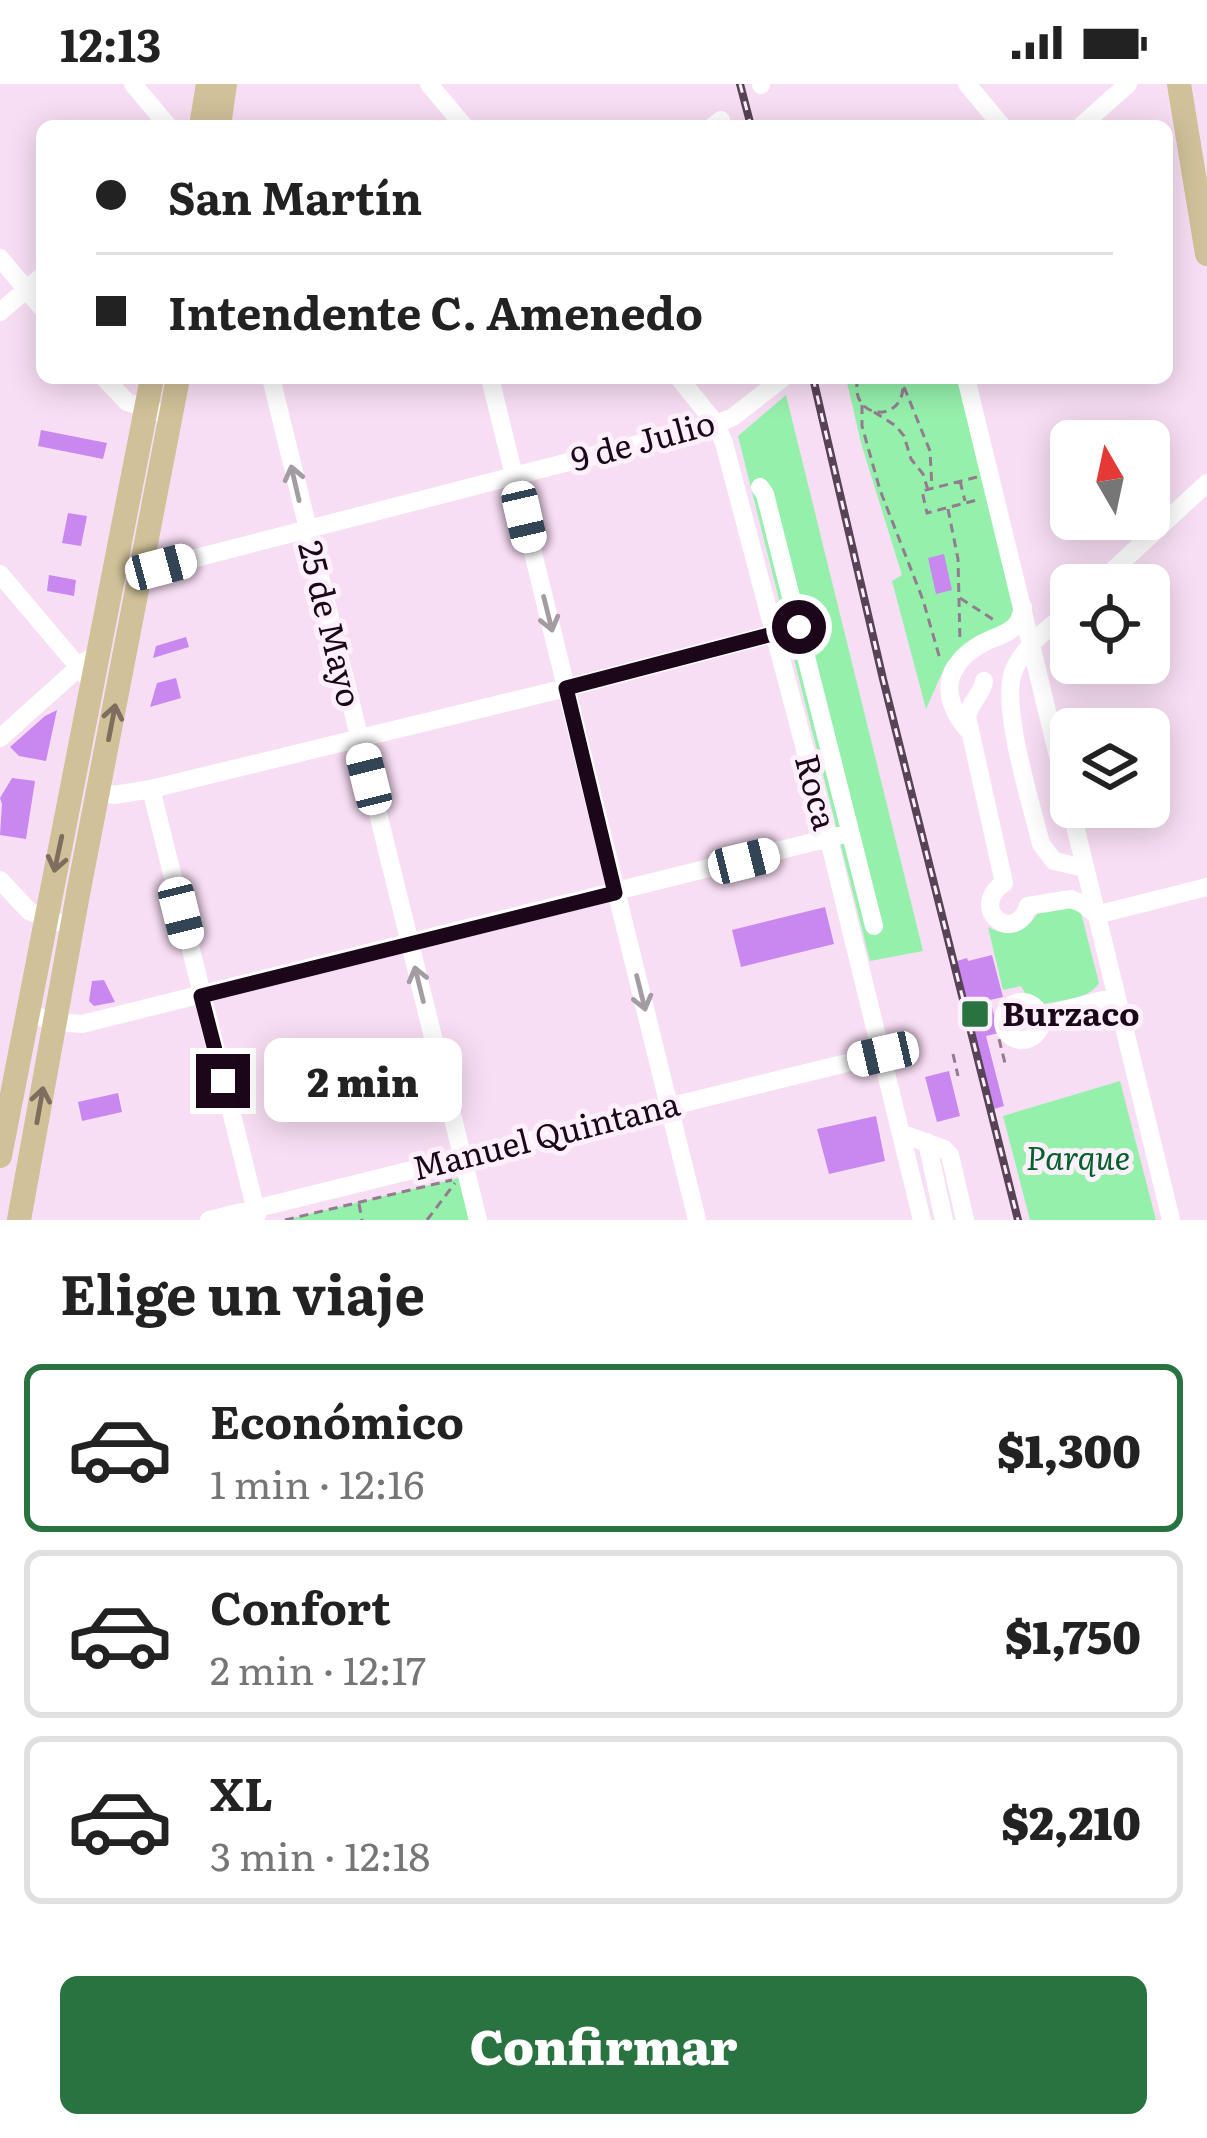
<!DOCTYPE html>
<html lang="es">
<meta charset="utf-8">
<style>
body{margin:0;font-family:Literata,serif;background:#f6f6f6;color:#222;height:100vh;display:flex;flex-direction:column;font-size:45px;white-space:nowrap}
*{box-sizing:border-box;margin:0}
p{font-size:39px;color:#767676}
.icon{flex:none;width:66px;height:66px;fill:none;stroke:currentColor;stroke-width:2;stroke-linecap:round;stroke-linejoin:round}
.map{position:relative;height:1136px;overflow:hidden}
.sheet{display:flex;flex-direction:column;background:#fff;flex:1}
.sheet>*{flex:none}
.banner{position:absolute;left:36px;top:36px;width:1137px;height:264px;border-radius:18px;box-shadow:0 6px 30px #0003;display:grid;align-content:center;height:264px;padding:0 60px;background:#fff}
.needle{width:78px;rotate:351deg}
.fabs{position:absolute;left:1050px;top:336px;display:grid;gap:24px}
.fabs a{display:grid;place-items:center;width:120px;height:120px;border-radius:18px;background:#fff;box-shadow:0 6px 30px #0003;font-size:60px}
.end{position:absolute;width:54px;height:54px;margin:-27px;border:15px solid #1c071a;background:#fff;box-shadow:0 0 0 6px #fff}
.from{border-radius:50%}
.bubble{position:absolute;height:84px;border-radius:18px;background:#fff;box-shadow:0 6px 30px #0003;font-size:39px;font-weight:800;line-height:84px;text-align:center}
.car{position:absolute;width:36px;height:72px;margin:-36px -18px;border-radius:15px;box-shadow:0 0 9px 3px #0007;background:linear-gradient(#fff 24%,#345 0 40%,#fff 0 76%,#345 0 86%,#fff 0)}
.banner b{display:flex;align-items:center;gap:42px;height:114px;font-size:45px}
.banner b+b{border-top:3px solid #e0e0e0}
.banner i{width:30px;height:30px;background:#222}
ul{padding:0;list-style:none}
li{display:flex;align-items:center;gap:36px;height:168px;margin:0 24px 18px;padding:0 36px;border:6px solid #e0e0e0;border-radius:18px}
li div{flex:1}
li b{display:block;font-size:45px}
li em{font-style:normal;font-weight:800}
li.active{border-color:#297341}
li>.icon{width:108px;height:108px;stroke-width:1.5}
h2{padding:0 60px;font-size:54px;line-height:144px}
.action{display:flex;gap:24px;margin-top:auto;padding:24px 60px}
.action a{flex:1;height:138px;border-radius:18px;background:#297341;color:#fff;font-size:48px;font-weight:800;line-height:138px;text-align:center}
.status{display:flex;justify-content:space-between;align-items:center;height:84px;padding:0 60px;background:#fff;direction:ltr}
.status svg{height:33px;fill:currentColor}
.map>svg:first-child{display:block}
</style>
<div class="status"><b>12:13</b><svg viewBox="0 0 49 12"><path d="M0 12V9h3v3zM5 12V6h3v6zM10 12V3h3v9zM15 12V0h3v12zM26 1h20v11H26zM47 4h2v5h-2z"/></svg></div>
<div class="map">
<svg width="1207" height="1136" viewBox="0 0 1207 1136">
<rect width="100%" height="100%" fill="#f8def4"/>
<path fill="#95f0ac" d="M846,294H959L1016,528L1011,537L957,570L946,580L926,625L892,497L902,491L861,359Z
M786,311L923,867L870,877L738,352Z
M1068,822L1081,829L1099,899C1090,915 1061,916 1044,920L1026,911L1021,902L1003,906L988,843C1010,855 1025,849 1038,829Z
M1120,997L1156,1136H1030L1003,1032Z
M459,1094L469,1136H285Z"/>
<path fill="#c888ef" d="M41,346L107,359L103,375L38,362Z
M68,429L87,432L81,462L62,459Z
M944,470L952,506L936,510L928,474Z
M49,491L76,496L74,512L47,507Z
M186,553L189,563L153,574L156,562Z
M176,594L181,614L150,623L157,599Z
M57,626L46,677L19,672L10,663L45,632Z
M12,694L35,697L26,755L0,751L2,720L0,714Z
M825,823L834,860L741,883L732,846Z
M992,871L1003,913L990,916L999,949L986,952L1004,1022L994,1025L957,877L967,874L968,877Z
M104,896L115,918L94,922L89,917L92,897Z
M949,987L960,1032L937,1038L925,993Z
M118,1009L122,1028L82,1037L78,1018Z
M876,1032L885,1077L829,1090L817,1045Z"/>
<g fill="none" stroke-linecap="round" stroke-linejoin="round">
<path stroke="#937c90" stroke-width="3" stroke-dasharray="9 6" stroke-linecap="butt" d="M858,294C847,338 911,341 902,294
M904,303L930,367L932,404
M862,321V342L880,406L923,516L940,575
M874,328L896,342L904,352L911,375L923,390L928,406
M977,393L922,407L927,429L981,415
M960,397L965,417
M948,425L958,475L960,558
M960,514L997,538
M1004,942L998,951L1005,979
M953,970L958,992
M359,1120L362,1136
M285,1136L452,1096
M427,1136L455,1099"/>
<path stroke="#fff" stroke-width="18" d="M133,0L168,42
M429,0L464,42
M967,0L1002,42
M761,1V0
M713,42L721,36
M1081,42L1128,0
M0,174L42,224
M0,228L42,192
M104,294L127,318L170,332
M271,294L478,1136
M490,294L697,1136
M679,294L716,340L724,359L829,756L922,1136
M966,294L1171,1136
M760,403L765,410L874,842
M142,483H161L716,340L733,333L783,294
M0,490L93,600
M1097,501L1207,399
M1071,525C1052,542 1024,561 1014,586C999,619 1032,722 1041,760L1054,777L1085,784
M984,597C982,611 970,617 967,633L1004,799
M967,645C940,612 943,581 983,559C994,553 1007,551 1016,541C1021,535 1021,531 1023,523
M0,654L87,576
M151,705L257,1131
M98,707L114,711L151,705L566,604L799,543
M0,796L29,827L57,838
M1004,799C967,824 1014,863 1028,822
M1028,822L1071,815L1083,820L1096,831
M1096,831L1207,803
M1003 937a19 19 0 1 1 38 0a19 19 0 1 1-38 0Z
M30,930L55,938L82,940L849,749
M1041,932L1115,913
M903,1050L944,1065L950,1071L965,1136
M927,1058L944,1136
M209,1136L883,970"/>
<path stroke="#d0c198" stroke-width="24" d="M1179,0L1207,170
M201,42L208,0
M219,42L225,0
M0,1072L152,294
M19,1136L78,810L178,294"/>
<defs>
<path id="rail" d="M740,0L751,42
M813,294L883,595L1018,1136"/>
</defs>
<use href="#rail" stroke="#584256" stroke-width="8"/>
<use href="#rail" stroke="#fdf0fb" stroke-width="3" stroke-dasharray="9" stroke-linecap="butt"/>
</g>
<defs><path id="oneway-shaft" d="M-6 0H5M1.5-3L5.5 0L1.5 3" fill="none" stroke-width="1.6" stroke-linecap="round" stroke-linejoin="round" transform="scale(3)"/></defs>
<g stroke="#a49ca3">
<use href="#oneway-shaft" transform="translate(295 399) rotate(-103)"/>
<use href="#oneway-shaft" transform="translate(548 530) rotate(76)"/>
<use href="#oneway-shaft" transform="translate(419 900) rotate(-104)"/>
<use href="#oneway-shaft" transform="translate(641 909) rotate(76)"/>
</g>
<g stroke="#7f6d5f">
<use href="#oneway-shaft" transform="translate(112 638) rotate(-79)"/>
<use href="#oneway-shaft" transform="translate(58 770) rotate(102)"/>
<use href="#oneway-shaft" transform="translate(40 1021) rotate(-80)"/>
</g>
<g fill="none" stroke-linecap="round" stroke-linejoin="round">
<path stroke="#1c071a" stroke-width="15" d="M223,997L201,912L615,809L566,604L799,543"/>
</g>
<rect fill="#297341" stroke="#fdf0fb" stroke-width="4.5" x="960" y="915" width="30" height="30" rx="6"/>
<g text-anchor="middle" stroke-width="10" stroke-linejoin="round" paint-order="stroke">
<g font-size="33" fill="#1c071a" stroke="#fdf0fb">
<text transform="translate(643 357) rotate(-15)" y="12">9 de Julio</text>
<text transform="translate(330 540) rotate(76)" y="12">25 de Mayo</text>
<text transform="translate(816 708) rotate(75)" y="12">Roca</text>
<text transform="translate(546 1052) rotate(-14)" y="12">Manuel Quintana</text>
</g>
<g font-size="33" font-weight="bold" fill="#1c071a" stroke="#fdf0fb" text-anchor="start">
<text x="1002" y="942">Burzaco</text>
</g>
<g font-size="33" font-style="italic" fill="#03602d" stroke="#fdf0fb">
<text x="1078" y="1086">Parque</text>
</g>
</g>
</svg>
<div class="fabs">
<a><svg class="needle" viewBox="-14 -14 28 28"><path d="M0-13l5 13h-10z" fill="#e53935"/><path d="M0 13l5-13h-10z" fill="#767676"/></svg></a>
<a><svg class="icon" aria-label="locate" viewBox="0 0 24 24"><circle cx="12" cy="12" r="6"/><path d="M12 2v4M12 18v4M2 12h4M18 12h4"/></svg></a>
<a><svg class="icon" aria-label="layers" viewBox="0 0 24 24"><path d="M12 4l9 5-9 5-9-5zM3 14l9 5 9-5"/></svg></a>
</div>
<i class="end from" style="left:799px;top:543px"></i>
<i class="end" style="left:223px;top:997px"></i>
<div class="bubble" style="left:264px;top:954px;width:198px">2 min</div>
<i class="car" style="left:524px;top:433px;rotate:167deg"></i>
<i class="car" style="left:161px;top:483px;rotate:75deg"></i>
<i class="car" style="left:369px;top:695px;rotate:346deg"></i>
<i class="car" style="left:744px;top:777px;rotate:76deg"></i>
<i class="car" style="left:181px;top:829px;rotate:166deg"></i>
<i class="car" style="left:883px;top:970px;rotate:257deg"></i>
<div class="banner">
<b><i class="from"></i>San Martín</b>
<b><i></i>Intendente C. Amenedo</b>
</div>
</div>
<section class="sheet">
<h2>Elige un viaje</h2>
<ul>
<li class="active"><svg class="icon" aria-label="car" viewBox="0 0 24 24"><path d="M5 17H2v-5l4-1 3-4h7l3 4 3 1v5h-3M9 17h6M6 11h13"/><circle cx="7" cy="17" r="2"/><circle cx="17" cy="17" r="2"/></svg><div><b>Económico</b><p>1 min · 12:16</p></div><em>$1,300</em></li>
<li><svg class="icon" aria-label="car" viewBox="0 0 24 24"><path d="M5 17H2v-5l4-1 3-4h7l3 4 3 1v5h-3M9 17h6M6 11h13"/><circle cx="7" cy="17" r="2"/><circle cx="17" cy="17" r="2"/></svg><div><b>Confort</b><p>2 min · 12:17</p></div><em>$1,750</em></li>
<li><svg class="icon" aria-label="car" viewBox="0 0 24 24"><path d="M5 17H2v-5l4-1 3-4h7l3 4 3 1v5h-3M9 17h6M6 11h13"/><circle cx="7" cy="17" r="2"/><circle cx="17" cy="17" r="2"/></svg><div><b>XL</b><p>3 min · 12:18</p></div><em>$2,210</em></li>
</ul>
<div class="action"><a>Confirmar</a></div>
</section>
